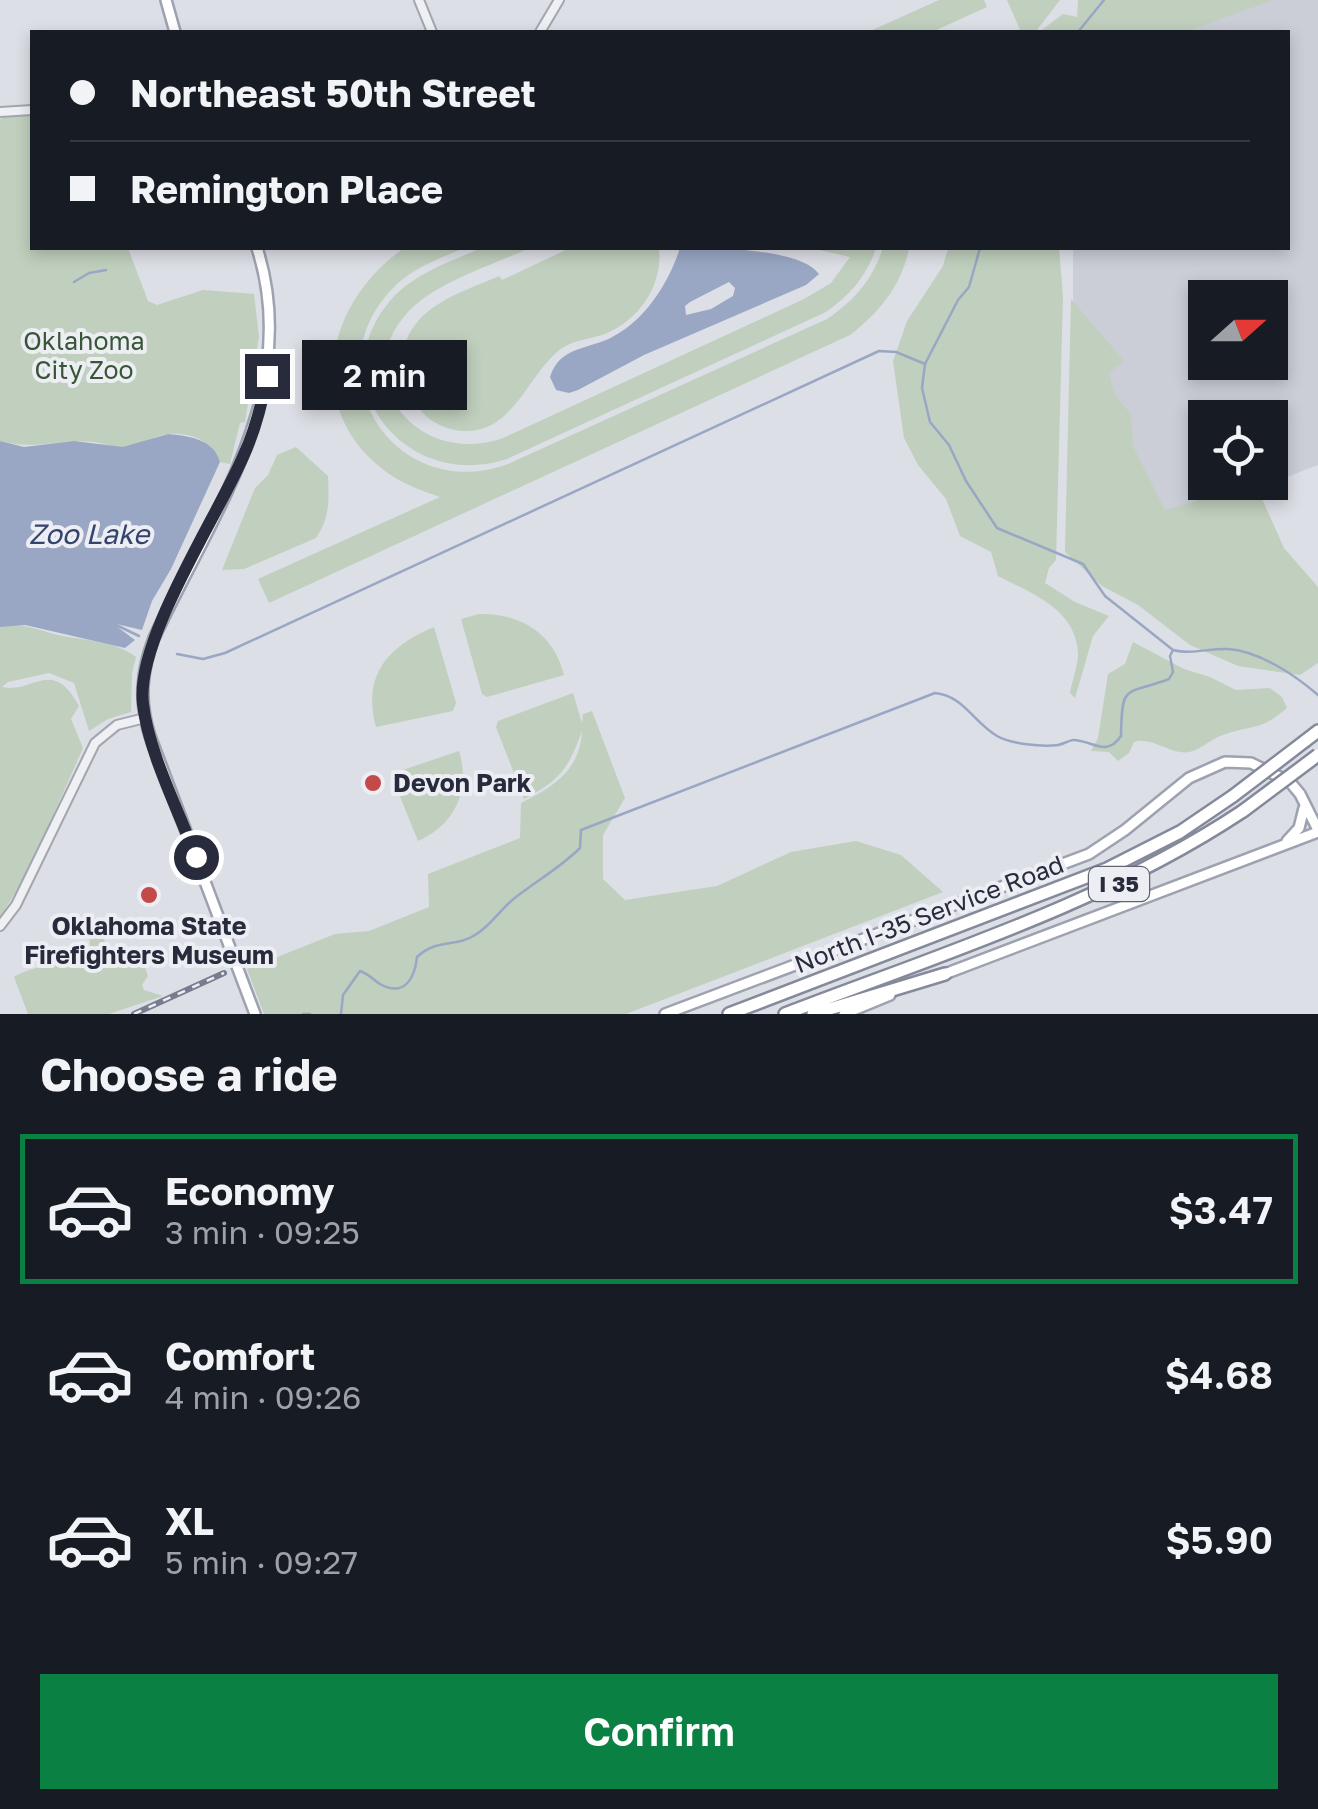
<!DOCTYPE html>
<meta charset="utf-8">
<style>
body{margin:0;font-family:"Golos Text",sans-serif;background:#20242c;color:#f1f3f6;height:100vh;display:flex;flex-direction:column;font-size:38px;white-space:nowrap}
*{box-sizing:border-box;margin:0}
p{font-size:32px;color:#9ea1a6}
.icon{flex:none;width:55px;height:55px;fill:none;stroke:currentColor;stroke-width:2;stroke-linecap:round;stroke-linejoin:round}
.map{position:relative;height:1014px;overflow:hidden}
.side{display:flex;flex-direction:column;background:#171b24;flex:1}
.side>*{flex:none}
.top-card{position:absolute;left:30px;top:30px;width:1260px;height:220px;border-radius:0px;box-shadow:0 5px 15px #0003;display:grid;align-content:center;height:220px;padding:0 40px;background:#171b24}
.needle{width:65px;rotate:69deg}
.tools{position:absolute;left:1188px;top:280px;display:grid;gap:20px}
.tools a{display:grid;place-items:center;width:100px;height:100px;border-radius:0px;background:#171b24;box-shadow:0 5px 15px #0003;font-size:50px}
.end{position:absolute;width:45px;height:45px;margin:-22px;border:12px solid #272b3b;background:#fff;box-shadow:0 0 0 5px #fff}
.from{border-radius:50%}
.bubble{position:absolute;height:70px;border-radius:0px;background:#171b24;box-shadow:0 5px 15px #0003;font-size:32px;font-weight:600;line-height:70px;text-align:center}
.top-card b{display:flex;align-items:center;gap:35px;height:95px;font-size:38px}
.top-card b+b{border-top:2px solid #363941}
.top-card i{width:25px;height:25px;background:#f1f3f6}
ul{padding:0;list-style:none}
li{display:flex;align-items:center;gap:30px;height:150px;margin:0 20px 15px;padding:0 20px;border:5px solid transparent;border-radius:0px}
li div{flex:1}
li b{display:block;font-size:38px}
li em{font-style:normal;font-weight:600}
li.selected{border-color:#0b8043}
li>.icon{width:90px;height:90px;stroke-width:1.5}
h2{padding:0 40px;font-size:45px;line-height:120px}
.primary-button{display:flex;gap:20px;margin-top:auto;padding:20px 40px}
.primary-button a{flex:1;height:115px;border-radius:0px;background:#0b8043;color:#fff;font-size:40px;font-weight:600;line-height:115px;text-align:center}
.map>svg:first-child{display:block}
</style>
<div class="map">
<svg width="1318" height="1014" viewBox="0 0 1318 1014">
<rect width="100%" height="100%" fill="#dddfe6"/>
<path fill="#cbced7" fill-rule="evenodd" d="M1208,0H1318V465L1102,548L1073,451V248H1288V32H1105ZM1205,298H1270V362H1205ZM1205,418H1270V482H1205Z"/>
<path fill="#c0cfbe" d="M939,0H984L987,7L932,32H868Z
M1007,0H1060L1037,30L1021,32Z
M1078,0H1273L1185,32H1039L1063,14L1077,17Z
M12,113L32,116V248H128L148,301L157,305L203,290L254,294L259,337L245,422L240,423L230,464L220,462C215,442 190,432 169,434C154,435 140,446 124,447C113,448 104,443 94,442C59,438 38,451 0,441V119Z
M404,248H464C441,258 415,267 396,285C308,370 394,506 508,464L827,319C855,300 872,280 883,248H909C902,285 880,312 850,335L269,603L258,579L440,497C426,492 411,487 397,479C302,420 320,307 404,248Z
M481,248H530C494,264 434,283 408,312C346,379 418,468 503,438L804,299L831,283L850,257L811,248H876C867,276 850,295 826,312L507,459C406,492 320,385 389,302C412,274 450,262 481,248Z
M570,248H659C663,284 641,318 607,333C590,340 572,339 557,352C528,377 513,429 469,431C412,433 381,362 419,320C439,298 472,288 499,276L502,280Z
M948,248H1059L1063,296L1056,560L1049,568L1045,583L1075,602L1109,616L1093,636L1075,698L1070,693C1072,681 1078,666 1078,654C1077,609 1031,593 998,576L991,552L960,536L946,499L918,465L904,438L893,361L907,321L943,266Z
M1071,299L1124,361L1109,373L1114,393L1131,415L1133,446L1165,510L1255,483L1284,548L1318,587V663L1300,675L1238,666L1190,645L1138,605L1102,586L1065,552Z
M296,447L328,476C329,499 330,518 316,538L244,569L222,570L255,488L268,475L277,455Z
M479,614C520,613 554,633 564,675L487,697L482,694L461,619Z
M11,625C28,625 42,631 58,635C84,641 114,640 136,657L132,673L131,712L108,719L89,731L74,683L49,673L8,682L2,687C34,694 52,656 79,706L71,719L83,748L27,874L0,917V627Z
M434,627L456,703L453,711L376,727C362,675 388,646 434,627Z
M1133,642L1184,669L1210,677L1236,690L1270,688L1282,697L1287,708C1259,732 1253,724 1223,735C1207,740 1198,755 1180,752C1164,750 1150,737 1134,742L1129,753L1118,761L1109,752L1091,751L1098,738L1108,674L1125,664Z
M573,693L582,723L583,714L592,711L625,798L603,835V879L625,900L717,886L791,852L856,841L901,855L943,892L626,1014H264L247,969L335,934L369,931L429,907L428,874L520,838L521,803C553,787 580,771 582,731C569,767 561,780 524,799L496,727L498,721Z
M459,751C471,790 455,825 418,841L391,774Z
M96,918C107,946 109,967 145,967L148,976L142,985L144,990L163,996L109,1014H28L14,977C37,963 63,967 90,949L89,919Z"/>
<path fill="#9aa7c4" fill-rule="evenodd" d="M680,248C713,248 801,248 819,274L806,285L644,355L578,390L569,393L556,390L550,377C560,345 590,350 614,336C646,319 669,282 680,248ZM729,282L735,288L733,296L711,309L686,315L685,306L690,302Z
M168,434C189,436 214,439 220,462L171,569L152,601L142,630L112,623L135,640L125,648L25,625L0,627V441L24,447L74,441L123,447Z"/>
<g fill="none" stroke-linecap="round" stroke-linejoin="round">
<path stroke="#9aa7c4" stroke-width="2.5" d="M1078,32L1104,0
M980,248L969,287L958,300L925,364L922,388L930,422L949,445L966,481L997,528L1083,564L1105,596L1173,650C1191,655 1209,648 1228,649C1259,651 1295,675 1318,695
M74,282L89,273L106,270
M112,623L139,636
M177,654L203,659L225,653L879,351L896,352L925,364
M303,1014H310
M341,1014L343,995L360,971C369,974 372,979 380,984C405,998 415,977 417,957C437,938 455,948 475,935C491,926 501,908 516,897C538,880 561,867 580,848L581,830L935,693C964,696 973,722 997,736C1011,744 1042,747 1058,745C1060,745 1071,740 1073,740C1092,740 1106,758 1121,736C1122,681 1125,696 1169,679L1173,672L1170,656L1173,650"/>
<defs>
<path id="minor" d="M419,0L432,32
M540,32L559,0
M0,112L32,110
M0,926L16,905L95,743L117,725L145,718"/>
<path id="major" d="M166,0L175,32
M1287,841L1299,828L1304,808
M942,975L1318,832
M255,1014L150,736C139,702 141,672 154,638C212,514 303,391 257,248
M665,1014L1089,854L1125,830L1189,778L1225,762L1251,763L1290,782L1300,794L1318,830
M844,1014L890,995"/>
<path id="highway" d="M1305,741L1318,731
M729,1014L1107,869L1180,832L1233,796
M785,1014C941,954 1103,904 1243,811
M813,1014L945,974"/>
</defs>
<use href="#minor" stroke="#a3a5af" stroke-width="12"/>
<use href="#major" stroke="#9da2b0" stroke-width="14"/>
<use href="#highway" stroke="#858a9b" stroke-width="16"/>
<use href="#minor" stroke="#eff0f4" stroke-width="8"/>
<use href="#major" stroke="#fff" stroke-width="9"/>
<use href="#highway" stroke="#fff" stroke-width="11"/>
<defs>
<path id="rail" d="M134,1014L224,973"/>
</defs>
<use href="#rail" stroke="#777c8e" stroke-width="6"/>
<use href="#rail" stroke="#eceef4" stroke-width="2.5" stroke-dasharray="8" stroke-linecap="butt"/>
<defs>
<path id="highway-bridge" d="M1233,796L1305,741
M1243,811L1318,755"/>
</defs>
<use href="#highway-bridge" stroke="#858a9b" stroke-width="16" stroke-linecap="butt"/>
<use href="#highway-bridge" stroke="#fff" stroke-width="11"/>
</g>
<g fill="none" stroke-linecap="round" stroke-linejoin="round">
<path stroke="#272b3b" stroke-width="12" d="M196,857C179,812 148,751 143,704C135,641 216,519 243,457C255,431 262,404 267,376"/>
</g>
<g fill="#c44a49" stroke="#eceef4" stroke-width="4">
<circle cx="373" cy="783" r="10"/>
<circle cx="149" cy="895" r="10"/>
</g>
<g text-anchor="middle" stroke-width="8" stroke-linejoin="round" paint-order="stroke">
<rect fill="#eceef4" stroke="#626672" stroke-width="2.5" x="1089" y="867" width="60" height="34" rx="8"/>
<g font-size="22" font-weight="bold" fill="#272b3b">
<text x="1119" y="892">I 35</text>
</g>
<g font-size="25" fill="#375636" stroke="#eceef4">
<text x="84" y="350">Oklahoma<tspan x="84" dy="29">City Zoo</tspan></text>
</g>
<g font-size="25" font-weight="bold" fill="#272b3b" stroke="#eceef4" text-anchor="start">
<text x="393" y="792">Devon Park</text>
<text x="149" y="935" text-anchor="middle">Oklahoma State<tspan x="149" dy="29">Firefighters Museum</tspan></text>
</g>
<g font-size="25" fill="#272b3b" stroke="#eceef4">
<text transform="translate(929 914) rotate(-21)" y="9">North I-35 Service Road</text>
</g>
<g font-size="28" font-style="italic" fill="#35446c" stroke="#eceef4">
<text x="89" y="544">Zoo Lake</text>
</g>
</g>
</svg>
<div class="tools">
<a><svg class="needle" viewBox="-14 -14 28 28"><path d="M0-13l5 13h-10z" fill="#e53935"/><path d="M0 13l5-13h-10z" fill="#9ea1a6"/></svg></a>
<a><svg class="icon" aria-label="locate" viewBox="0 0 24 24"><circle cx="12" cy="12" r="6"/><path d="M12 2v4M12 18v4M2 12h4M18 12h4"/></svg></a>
</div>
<i class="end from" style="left:196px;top:857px"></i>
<i class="end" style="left:267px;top:376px"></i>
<div class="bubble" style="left:302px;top:340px;width:165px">2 min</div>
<div class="top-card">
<b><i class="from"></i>Northeast 50th Street</b>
<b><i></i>Remington Place</b>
</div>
</div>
<section class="side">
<h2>Choose a ride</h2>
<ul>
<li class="selected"><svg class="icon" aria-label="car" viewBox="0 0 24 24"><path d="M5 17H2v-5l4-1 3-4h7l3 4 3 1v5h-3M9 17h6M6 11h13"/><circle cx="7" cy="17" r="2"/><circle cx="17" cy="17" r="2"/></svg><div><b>Economy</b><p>3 min · 09:25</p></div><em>$3.47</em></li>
<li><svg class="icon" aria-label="car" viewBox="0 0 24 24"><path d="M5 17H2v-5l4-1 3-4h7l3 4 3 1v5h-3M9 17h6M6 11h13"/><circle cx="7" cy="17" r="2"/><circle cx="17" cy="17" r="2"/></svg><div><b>Comfort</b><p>4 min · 09:26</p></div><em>$4.68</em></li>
<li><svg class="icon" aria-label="car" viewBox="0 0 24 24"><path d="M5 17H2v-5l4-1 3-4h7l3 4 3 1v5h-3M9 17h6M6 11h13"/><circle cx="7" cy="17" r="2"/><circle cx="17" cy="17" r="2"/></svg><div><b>XL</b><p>5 min · 09:27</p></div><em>$5.90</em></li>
</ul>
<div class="primary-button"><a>Confirm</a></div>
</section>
